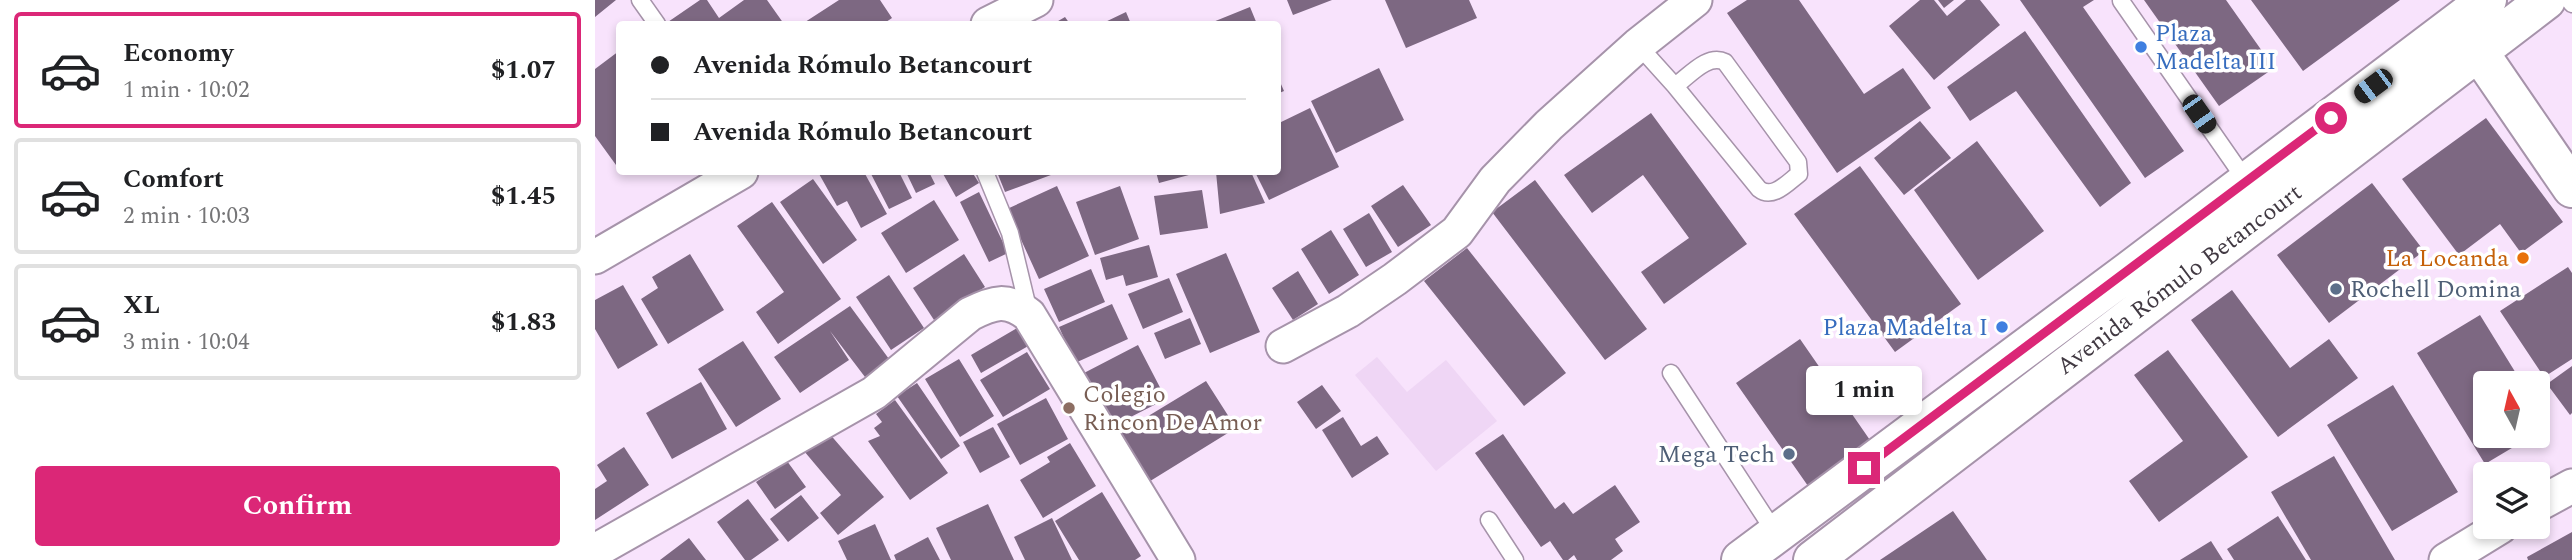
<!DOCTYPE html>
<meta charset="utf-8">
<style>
body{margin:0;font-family:Spectral,serif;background:#f6f6f6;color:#202124;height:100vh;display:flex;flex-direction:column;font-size:26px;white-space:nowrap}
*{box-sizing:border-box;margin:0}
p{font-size:23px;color:#757577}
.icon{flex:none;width:38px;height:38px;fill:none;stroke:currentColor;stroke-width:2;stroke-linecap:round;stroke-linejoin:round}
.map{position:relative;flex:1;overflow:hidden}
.sheet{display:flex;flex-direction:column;background:#fff;width:595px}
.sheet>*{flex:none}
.hud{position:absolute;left:21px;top:21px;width:665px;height:154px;border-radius:7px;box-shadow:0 4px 10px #0003;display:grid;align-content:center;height:154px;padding:0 35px;background:#fff}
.needle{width:46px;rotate:352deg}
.buttons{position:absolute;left:1878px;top:371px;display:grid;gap:14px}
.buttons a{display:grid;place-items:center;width:77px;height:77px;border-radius:7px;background:#fff;box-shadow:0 4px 10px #0003;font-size:35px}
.end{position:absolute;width:32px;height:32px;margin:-16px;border:9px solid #db2777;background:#fff;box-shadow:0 0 0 4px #fff}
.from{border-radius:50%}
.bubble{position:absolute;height:49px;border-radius:7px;background:#fff;box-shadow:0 4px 10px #0003;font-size:23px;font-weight:700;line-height:49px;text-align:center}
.car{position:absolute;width:21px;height:42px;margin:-21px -10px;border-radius:9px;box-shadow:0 0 5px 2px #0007;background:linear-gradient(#222 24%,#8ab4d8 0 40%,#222 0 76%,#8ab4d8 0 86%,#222 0)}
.hud b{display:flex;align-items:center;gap:24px;height:66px;font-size:26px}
.hud b+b{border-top:2px solid #e0e0e0}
.hud i{width:18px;height:18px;background:#202124}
ul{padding:12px 0 0;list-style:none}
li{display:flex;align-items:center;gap:21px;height:116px;margin:0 14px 10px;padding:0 21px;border:4px solid #e0e0e0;border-radius:7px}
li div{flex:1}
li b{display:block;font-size:26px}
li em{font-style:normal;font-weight:700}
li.on{border-color:#db2777}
li>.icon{width:63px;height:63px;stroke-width:1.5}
.button{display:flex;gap:14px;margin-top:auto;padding:14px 35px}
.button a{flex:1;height:80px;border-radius:7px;background:#db2777;color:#fff;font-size:28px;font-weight:700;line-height:80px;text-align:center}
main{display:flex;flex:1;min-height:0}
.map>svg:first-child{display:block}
</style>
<main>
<section class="sheet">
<ul>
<li class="on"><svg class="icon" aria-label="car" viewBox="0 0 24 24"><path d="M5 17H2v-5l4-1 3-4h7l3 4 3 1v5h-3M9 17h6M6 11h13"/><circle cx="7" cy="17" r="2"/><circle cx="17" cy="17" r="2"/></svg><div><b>Economy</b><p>1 min · 10:02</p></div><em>$1.07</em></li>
<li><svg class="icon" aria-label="car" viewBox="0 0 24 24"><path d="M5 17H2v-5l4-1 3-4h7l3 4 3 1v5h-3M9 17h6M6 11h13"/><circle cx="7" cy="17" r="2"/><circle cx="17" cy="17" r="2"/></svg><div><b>Comfort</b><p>2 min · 10:03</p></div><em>$1.45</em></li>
<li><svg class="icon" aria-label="car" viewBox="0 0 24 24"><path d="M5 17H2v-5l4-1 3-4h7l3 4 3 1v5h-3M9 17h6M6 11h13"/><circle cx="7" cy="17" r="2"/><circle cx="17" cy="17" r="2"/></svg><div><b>XL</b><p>3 min · 10:04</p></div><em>$1.83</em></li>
</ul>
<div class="button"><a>Confirm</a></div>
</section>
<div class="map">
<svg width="1977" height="560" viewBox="0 0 1977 560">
<rect width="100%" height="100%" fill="#f8e3fc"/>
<path fill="#efd6f5" d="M782,357L812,392L851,360L902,421L841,471L760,375Z"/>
<path fill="#7d6882" d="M0,0H21L0,17Z
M105,0H112L124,18L149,0H172L189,24H70Z
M244,0H285L297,18L288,24H207Z
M692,0H737L698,15Z
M790,0H874L882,18L811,48Z
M1152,0H1204L1269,94L1308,68L1336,108L1242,173L1132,13Z
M1325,0H1339L1352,16L1371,0H1385L1405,25L1339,80L1294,26Z
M1343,0H1359L1349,8Z
M1425,0H1499L1488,7L1589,151L1550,178Z
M1549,0H1631L1679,68L1624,106Z
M1656,0H1805L1708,71Z
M655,7L662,24H613Z
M531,12L536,24H506Z
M470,17L475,24H458Z
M1430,31L1536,183L1505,207L1421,91L1375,121L1352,87Z
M24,51V162L21,165L0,136V69Z
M784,68L809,120L741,153L716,101Z
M682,75L689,91L682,94Z
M715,108L744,167L674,200L660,172H682V124Z
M1056,113L1152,244L1069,304L1046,272L1094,238L1048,175L997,213L969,175Z
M1891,118L1968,222L1926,253L1905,224L1864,255L1807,179Z
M1325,121L1356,158L1309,195L1279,158Z
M1382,141L1449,231L1383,280L1319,190Z
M1265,166L1366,304L1300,352L1199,214Z
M223,172H269L292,214L266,228L252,201L242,206Z
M275,172H304L317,198L294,209Z
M311,172H334L340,184L321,193Z
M347,172H377L384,183L361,197Z
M402,172H464L410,192Z
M561,172H605L564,183Z
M621,172H656L670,203L625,214Z
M218,179L262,240L228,264L185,202Z
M940,180L1052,329L1010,360L897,212Z
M1777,183L1829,251L1734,323L1682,255Z
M808,185L836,225L803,247L776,206Z
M462,186L494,256L444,279L412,209Z
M525,186L544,239L500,255L481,202Z
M607,190L613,228L565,235L559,196Z
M384,192L413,253L394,262L365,202Z
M339,200L364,240L311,273L286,233Z
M177,202L246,299L183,344L161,312L189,292L142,226Z
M774,213L797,252L771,267L748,229Z
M736,230L764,275L734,294L706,249Z
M554,245L563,277L531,286L528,275L511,280L505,258Z
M872,248L971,373L929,406L829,281Z
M631,253L665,332L615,353L581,274Z
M95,254L129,310L73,344L46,299L63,288L57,277Z
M369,254L390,287L339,320L318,288Z
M1973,267L1977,273V359L1949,377L1905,311Z
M496,269L510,302L464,322L449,289Z
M703,271L723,304L698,320L677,288Z
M294,275L329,328L296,350L261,297Z
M574,278L588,312L548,329L533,294Z
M28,285L63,345L23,369L0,329V300Z
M1637,290L1695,368L1734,339L1763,378L1683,437L1596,320Z
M517,304L533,339L480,363L464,327Z
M255,306L294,359L270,377L235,331L254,360L205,393L179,357Z
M1885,315L1927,383H1890V436H1937L1890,464L1822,353Z
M595,318L606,344L570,359L559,333Z
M424,327L435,345L386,373L376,355Z
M1205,339L1277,443L1213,486L1141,383Z
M148,341L186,399L141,427L103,369Z
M543,345L571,399L518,426L489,373Z
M1573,350L1653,457L1564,522L1534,481L1588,441L1539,375Z
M432,352L455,389L408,417L385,380Z
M364,359L399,416L365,437L330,379Z
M1977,366V413L1975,415L1952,384Z
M611,381L641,428L552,483L522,435Z
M106,382L132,429L77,459L51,413Z
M322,383L365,446L346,459L302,396Z
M727,385L746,411L721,429L702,402Z
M1798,385L1863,492L1797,531L1732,425Z
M451,398L473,439L425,465L402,424Z
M300,400L353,473L315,500L273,441L285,436L279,428L287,422L281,414Z
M1942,410L1953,426L1942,432Z
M748,417L766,446L782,436L794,454L757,478L727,430Z
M398,427L415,457L385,473L368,442Z
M233,432L289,497L243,535L225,513L246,495L209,451Z
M908,434L960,509L969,502L978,514L1020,485L1045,522L1020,539L1028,551L1016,560H982L979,555L973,560H968L955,541L946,547L880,453Z
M475,443L501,486L448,518L425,480L455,462L452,457Z
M29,447L54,485L0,520V489L12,481L2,465Z
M1739,456L1800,560H1716L1676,492Z
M192,461L211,487L180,509L161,482Z
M507,492L546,556L540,560H484L460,521Z
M206,495L224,518L193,542L175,519Z
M153,499L184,540L156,560H150L122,522Z
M393,504L419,560H356L341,528Z
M1358,511L1392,560H1285Z
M1683,516L1711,560H1639L1632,549Z
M457,518L477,560H430L419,537Z
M280,524L296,560H252L243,541Z
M1977,532V560H1933L1932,557Z
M333,537L345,560H301L299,555Z
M94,538L111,560H65Z
M1616,541L1628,560H1585Z"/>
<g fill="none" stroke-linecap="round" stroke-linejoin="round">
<defs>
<path id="lane" d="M45,0L62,24
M1974,0L1977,4
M1526,1L1652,182
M1043,45L1080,86L1164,189C1178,200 1193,182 1204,174L1203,162L1130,62C1113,53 1094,76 1080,86
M390,172L415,233L434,312
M1076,373L1181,534
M894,520L920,560"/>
<path id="street" d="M393,24L441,0
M0,257L146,172
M688,346L753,311L800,279L862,232L900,180L954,125L1043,45L1100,0
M1942,505L1977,486
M0,551L279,393L375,314C399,302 412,298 434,315L583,560
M1851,560L1905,527"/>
<path id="secondary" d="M1868,29L1977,188
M1146,560L1534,271L1892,0
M1218,560L1951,0"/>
</defs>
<use href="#lane" stroke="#a693aa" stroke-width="19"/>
<use href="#street" stroke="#a693aa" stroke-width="37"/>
<use href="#secondary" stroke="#a693aa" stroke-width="42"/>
<use href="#lane" stroke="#fff" stroke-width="16"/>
<use href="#street" stroke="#fff" stroke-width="33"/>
<use href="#secondary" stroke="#fff" stroke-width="38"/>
</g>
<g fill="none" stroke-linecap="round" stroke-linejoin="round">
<path stroke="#db2777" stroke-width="9" d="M1269,468L1736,118"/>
</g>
<g fill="#3f7fe0" stroke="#fff" stroke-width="2.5">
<circle cx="1546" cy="47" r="7"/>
<circle cx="1407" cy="327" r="7"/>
</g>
<circle fill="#e8710a" stroke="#fff" stroke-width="2.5" cx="1928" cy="258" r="7"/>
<g fill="#5c6f8a" stroke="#fff" stroke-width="2.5">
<circle cx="1741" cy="289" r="7"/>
<circle cx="1194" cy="454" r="7"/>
</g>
<circle fill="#8d6e63" stroke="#fff" stroke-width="2.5" cx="474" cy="408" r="7"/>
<g text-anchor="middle" stroke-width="7" stroke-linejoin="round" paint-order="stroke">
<g font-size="24" fill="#366cbe" stroke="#fff" text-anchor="start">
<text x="1560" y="41">Plaza<tspan x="1560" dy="28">Madelta III</tspan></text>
<text x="1393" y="335" text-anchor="end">Plaza Madelta I</text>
</g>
<g font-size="24" fill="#c56008" stroke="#fff" text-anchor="end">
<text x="1914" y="266">La Locanda</text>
</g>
<g font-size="24" fill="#423a43" stroke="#fff">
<text transform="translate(1584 279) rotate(-37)" y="8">Avenida Rómulo Betancourt</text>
</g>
<g font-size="24" fill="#4e5e75" stroke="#fff" text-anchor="start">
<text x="1755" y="297">Rochell Domina</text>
<text x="1180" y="462" text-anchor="end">Mega Tech</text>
</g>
<g font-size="24" fill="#785e54" stroke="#fff" text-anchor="start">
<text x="488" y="402">Colegio<tspan x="488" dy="28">Rincon De Amor</tspan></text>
</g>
</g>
</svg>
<div class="buttons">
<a><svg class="needle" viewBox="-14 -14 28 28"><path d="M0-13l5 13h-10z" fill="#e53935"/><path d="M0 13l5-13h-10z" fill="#757577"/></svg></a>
<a><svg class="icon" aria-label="layers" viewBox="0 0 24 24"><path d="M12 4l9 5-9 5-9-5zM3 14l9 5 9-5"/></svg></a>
</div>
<i class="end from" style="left:1736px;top:118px"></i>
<i class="end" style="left:1269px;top:468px"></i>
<div class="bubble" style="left:1211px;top:366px;width:116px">1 min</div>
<i class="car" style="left:1778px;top:86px;rotate:233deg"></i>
<i class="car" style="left:1604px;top:114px;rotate:145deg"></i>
<div class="hud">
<b><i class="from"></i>Avenida Rómulo Betancourt</b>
<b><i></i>Avenida Rómulo Betancourt</b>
</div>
</div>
</main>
